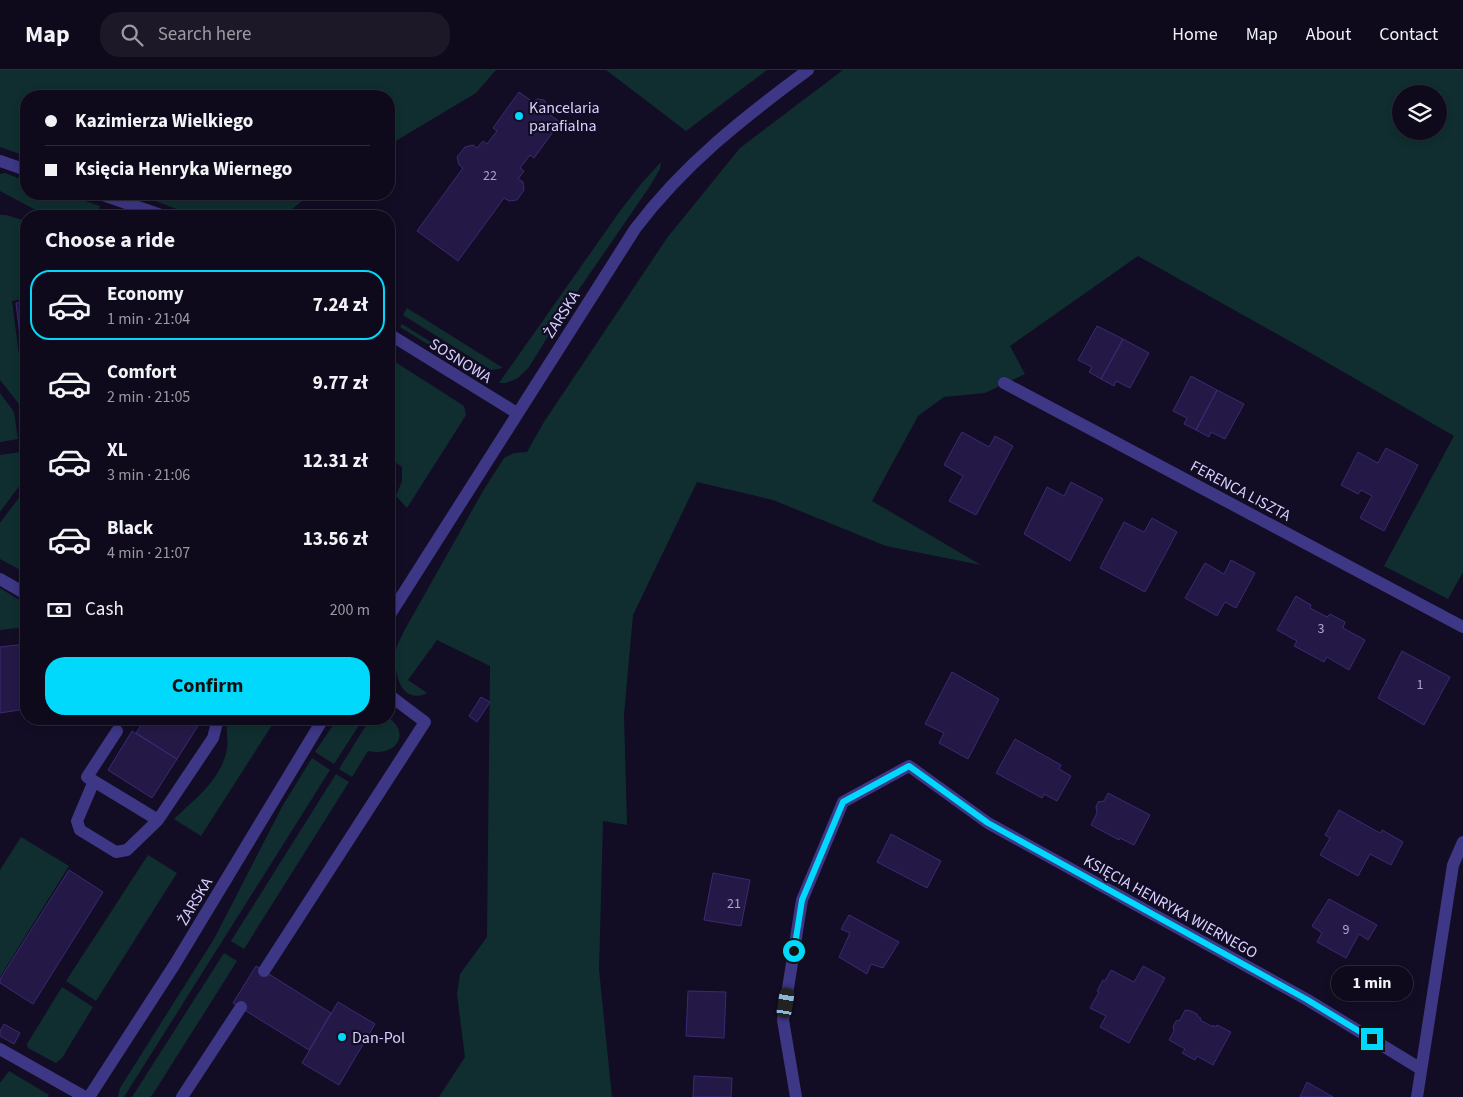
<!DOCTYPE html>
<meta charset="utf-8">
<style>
body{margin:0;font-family:"Source Sans 3",sans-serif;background:#1c1828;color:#f1f3f6;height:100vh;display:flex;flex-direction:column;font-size:19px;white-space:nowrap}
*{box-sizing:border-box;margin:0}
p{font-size:16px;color:#9b9aa3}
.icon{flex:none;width:28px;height:28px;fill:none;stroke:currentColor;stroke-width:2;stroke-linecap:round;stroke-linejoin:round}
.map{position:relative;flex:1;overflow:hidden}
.details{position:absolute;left:20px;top:140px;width:375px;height:515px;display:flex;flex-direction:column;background:#0e0a1b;border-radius:20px;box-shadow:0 2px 8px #0003,0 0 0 1px #2e2b3a}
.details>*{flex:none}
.banner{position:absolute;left:20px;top:20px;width:375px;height:110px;border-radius:20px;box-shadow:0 2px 8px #0003,0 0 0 1px #2e2b3a;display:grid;align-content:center;height:110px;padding:0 25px;background:#0e0a1b}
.buttons{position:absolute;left:1392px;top:15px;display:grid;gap:10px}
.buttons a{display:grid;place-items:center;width:55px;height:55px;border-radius:50%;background:#0e0a1b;box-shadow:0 2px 8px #0003,0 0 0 1px #2e2b3a;font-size:25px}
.end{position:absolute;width:22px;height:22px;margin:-11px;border:6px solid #00d9fc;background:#111;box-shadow:0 0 0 2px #111}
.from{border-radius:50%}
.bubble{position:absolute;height:35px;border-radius:18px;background:#0e0a1b;box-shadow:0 2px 8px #0003,0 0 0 1px #2e2b3a;font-size:16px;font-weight:700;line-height:35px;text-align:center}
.car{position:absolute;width:15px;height:30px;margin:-15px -8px;border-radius:6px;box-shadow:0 0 4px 1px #0007;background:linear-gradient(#222 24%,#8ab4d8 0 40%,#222 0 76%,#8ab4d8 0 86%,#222 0)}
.banner b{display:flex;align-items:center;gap:18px;height:48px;font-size:19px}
.banner b+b{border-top:1px solid #2e2b3a}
.banner i{width:12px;height:12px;background:#f1f3f6}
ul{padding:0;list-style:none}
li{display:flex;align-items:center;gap:15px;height:70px;margin:0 10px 8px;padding:0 15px;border:2px solid transparent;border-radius:20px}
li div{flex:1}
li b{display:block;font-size:19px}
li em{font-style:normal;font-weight:700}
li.current{border-color:#00d9fc}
li>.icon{width:45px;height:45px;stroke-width:1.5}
h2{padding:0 25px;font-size:22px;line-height:60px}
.pay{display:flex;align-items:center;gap:12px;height:55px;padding:0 25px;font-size:19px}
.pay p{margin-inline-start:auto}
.button{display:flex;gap:10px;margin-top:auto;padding:10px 25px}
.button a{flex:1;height:58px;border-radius:20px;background:#00d9fc;color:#111;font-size:20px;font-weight:700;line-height:58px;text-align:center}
header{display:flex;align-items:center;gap:30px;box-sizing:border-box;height:70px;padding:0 25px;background:#0e0a1b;border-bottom:1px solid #2e2b3a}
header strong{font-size:24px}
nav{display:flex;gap:28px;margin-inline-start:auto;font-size:18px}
.search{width:350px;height:45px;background:#1c1828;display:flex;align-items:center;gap:12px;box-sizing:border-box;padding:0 18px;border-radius:20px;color:#9b9aa3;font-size:19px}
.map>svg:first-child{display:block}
</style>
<header>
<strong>Map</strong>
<div class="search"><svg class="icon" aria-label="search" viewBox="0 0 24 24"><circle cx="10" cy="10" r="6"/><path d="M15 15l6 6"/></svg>Search here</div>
<nav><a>Home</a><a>Map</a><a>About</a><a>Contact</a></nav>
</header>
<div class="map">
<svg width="1463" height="1027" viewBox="0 0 1463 1027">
<rect width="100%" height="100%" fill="#120d24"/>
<path fill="#102e2f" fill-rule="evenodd" d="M0,0H496L476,23L389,75V26H26V86L0,77Z
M606,0H767L686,61Z
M843,0H1463V502L1448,529L1384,496L1454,366L1309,282L1138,186L1010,276L1025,304L985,323L944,327L918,346L872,431L981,495L886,476L773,430L697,412L633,545L624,645L627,755L603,751L599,900L612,1027H439L465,987L457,924L460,904L487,867L490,596L437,570L408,610L427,623C398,637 392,595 397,576C399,571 402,566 404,561L483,421L504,388L514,383L527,382L544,352L667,168L740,78ZM1401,24H1439V61H1401Z
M661,92L660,99L650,116L560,247L529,297L518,308L506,313H499L620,141L641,114Z
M5,103L26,111V124H64L100,136L97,146H47L0,121V104Z
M137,124H310L284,146H195Z
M0,145H6L26,151V228L12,231L21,301L26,300V360L23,339L0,310Z
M407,238L503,298L491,300L403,245Z
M402,254L484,305L482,308L400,257Z
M389,288L464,336L466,345L407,438L396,426L402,411V397L389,388Z
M0,323L14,342L18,369L0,372Z
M21,382L25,405L23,411L0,442V385Z
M26,418V503L0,489V453Z
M0,518L26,534V557L0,560Z
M389,648C412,665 394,687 368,681L352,707L339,699L370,649Z
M229,649H276L201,766L174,749C196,728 221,710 227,679C229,669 224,659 229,649Z
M337,649H363L334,694L315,682Z
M312,688L330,700L124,1027H118L120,1018L214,869L283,735Z
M336,704L349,712L244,879L231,871Z
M21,767L69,796L0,907V800Z
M148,785L177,803L96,931L66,911Z
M224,883L237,891L153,1024L150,1027H132Z
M62,917L93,937L62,988L56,993L28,978L27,974Z
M9,1001L49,1025L47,1027H0V1013Z"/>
<path fill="#241946" stroke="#3b2a73" d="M519,22L533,32L537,29L544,30L547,34L546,42L560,52L534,88L530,85L520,98L524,101L518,109L523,112L524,120L517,130L509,131L504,128L458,191L417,161L463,98L459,95L457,87L465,77L473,75L477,78L483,71L487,74L497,61L493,58Z
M26,232V298H24L16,233Z
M1097,256L1123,269L1101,309L1089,302L1092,297L1078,290Z
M1123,269L1149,283L1130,318L1116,311L1114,316L1101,309Z
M1191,306L1217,320L1196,360L1184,354L1187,348L1173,341Z
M1217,320L1244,334L1225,369L1211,362L1209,367L1196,360Z
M962,362L989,377L995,366L1013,376L976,445L949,431L963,406L944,395Z
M1386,378L1418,395L1384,461L1360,448L1372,426L1361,420L1358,424L1341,415L1358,382L1378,393Z
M1071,412L1103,429L1070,491L1024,464L1047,417L1064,426Z
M1152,448L1177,462L1145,522L1100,498L1124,452L1144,462Z
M1231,490L1255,503L1236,538L1225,532L1217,546L1185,528L1205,493L1224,504Z
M1296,526L1311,535L1310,538L1327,547L1330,544L1345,552L1343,558L1365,570L1349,600L1327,587L1324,592L1294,576L1297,571L1277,560Z
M26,574V639L0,643V577Z
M1402,581L1450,607L1424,655L1378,628Z
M952,602L999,629L968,689L939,673L944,663L925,654Z
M481,627L490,632L477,652L469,646Z
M145,649H198L201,651L177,689L136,663Z
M132,661L177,689L152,728L108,700Z
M1015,669L1061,695L1059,699L1071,706L1057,731L1044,724L1042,728L996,703Z
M1108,723L1150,745L1134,775L1120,768L1119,770L1091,755L1097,743L1096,737L1098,732L1104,731Z
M1339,740L1380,763L1382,760L1403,772L1391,795L1370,784L1358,806L1320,785L1330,768L1325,765Z
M891,764L941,791L927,818L877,792Z
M69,800L103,822L33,934L0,913V909Z
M713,803L750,810L741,856L704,850Z
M1329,829L1377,855L1368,870L1359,864L1346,888L1317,872L1322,863L1312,856Z
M849,845L899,872L883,898L871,894L867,904L839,887L850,863L841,859Z
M256,896L331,943L309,980L233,933Z
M1143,896L1165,908L1129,973L1100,957L1106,946L1090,938L1099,922L1097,921L1103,910L1105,911L1111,900L1134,912Z
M688,921L726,922L724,968L686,966Z
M338,932L375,954L339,1015L302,993Z
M1185,940L1191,941L1197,944L1198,947L1201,948L1200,950L1213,957V955L1216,957L1217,955L1231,962L1213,995L1197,986L1195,990L1182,983L1185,979L1169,970L1174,961L1173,957L1176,951L1180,950Z
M4,954L20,963L14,974L0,966V961Z
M694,1006L732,1008L731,1027H693Z
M1307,1012L1333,1027H1300Z"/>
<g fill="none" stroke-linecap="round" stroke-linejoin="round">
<path stroke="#3d3785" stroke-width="12" d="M117,661L87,707L158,750L213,668L218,649
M94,711L77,751L80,760L116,782L127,780L158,750
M264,901L425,652L389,625
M182,1027L241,937"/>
<path stroke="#3d3785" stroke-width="12" d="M0,91L26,100
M100,124L164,146
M389,264L517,343
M1004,313L1463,557
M0,509L26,524
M0,979L85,1027
M796,1027L783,950L802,830L843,732L909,696L988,753L1306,929L1421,999
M1417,1027L1453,795L1463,772"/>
<path stroke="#3d3785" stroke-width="12" d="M389,546L635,159C684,94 743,48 808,0
M89,1027L175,894L323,649"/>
</g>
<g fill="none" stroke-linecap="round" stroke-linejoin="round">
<path stroke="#00d9fc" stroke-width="6" d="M794,881L802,830L843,732L909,696L988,753L1306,929L1372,969"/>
</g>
<g fill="#00d9fc" stroke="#120d24" stroke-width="2">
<circle cx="519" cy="46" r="5"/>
<circle cx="342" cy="967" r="5"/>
</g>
<g text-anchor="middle" stroke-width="4.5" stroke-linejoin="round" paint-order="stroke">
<g font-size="14" fill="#aba3d1">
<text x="490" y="110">22</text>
<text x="1321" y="563">3</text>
<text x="1420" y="619">1</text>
<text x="734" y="838">21</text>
<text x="1346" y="864">9</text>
</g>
<g font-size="16" fill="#d8d1ff" stroke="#120d24" text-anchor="start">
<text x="529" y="43">Kancelaria<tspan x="529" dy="18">parafialna</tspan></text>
<text x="352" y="973">Dan-Pol</text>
</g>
<g font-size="16" fill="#d8d1ff" stroke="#120d24">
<text transform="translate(561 244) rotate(-57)" y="6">ŻARSKA</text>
<text transform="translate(461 290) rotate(32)" y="6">SOSNOWA</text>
<text transform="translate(1241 420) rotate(28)" y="6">FERENCA LISZTA</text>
<text transform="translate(194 831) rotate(-59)" y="6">ŻARSKA</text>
<text transform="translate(1171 836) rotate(29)" y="6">KSIĘCIA HENRYKA WIERNEGO</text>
</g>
</g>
</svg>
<div class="buttons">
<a><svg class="icon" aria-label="layers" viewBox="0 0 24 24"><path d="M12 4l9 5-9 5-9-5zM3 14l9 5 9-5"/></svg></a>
</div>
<i class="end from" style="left:794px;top:881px"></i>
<i class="end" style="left:1372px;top:969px"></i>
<div class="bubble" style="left:1331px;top:896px;width:82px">1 min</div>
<i class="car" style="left:786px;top:933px;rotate:9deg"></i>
<div class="banner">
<b><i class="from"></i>Kazimierza Wielkiego</b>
<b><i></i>Księcia Henryka Wiernego</b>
</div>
<section class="details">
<h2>Choose a ride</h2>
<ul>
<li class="current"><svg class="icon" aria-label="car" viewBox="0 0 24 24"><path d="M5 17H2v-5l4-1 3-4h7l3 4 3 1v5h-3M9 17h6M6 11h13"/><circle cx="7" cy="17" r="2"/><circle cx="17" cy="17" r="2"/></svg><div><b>Economy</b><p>1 min · 21:04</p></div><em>7.24 zł</em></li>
<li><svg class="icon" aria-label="car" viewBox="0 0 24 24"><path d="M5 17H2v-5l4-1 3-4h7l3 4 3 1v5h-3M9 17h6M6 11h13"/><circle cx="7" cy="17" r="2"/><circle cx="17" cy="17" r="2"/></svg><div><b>Comfort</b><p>2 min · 21:05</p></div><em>9.77 zł</em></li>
<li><svg class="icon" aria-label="car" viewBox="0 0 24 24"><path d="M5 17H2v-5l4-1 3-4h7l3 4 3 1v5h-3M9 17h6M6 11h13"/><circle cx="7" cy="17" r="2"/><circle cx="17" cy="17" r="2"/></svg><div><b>XL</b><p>3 min · 21:06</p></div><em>12.31 zł</em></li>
<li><svg class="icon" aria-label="car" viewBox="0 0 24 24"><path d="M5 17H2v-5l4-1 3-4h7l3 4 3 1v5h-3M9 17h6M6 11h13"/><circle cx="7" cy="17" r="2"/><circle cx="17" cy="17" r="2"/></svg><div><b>Black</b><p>4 min · 21:07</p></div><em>13.56 zł</em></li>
</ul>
<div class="pay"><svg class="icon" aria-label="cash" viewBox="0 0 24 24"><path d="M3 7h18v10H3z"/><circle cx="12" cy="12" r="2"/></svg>Cash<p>200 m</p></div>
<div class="button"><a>Confirm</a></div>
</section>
</div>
